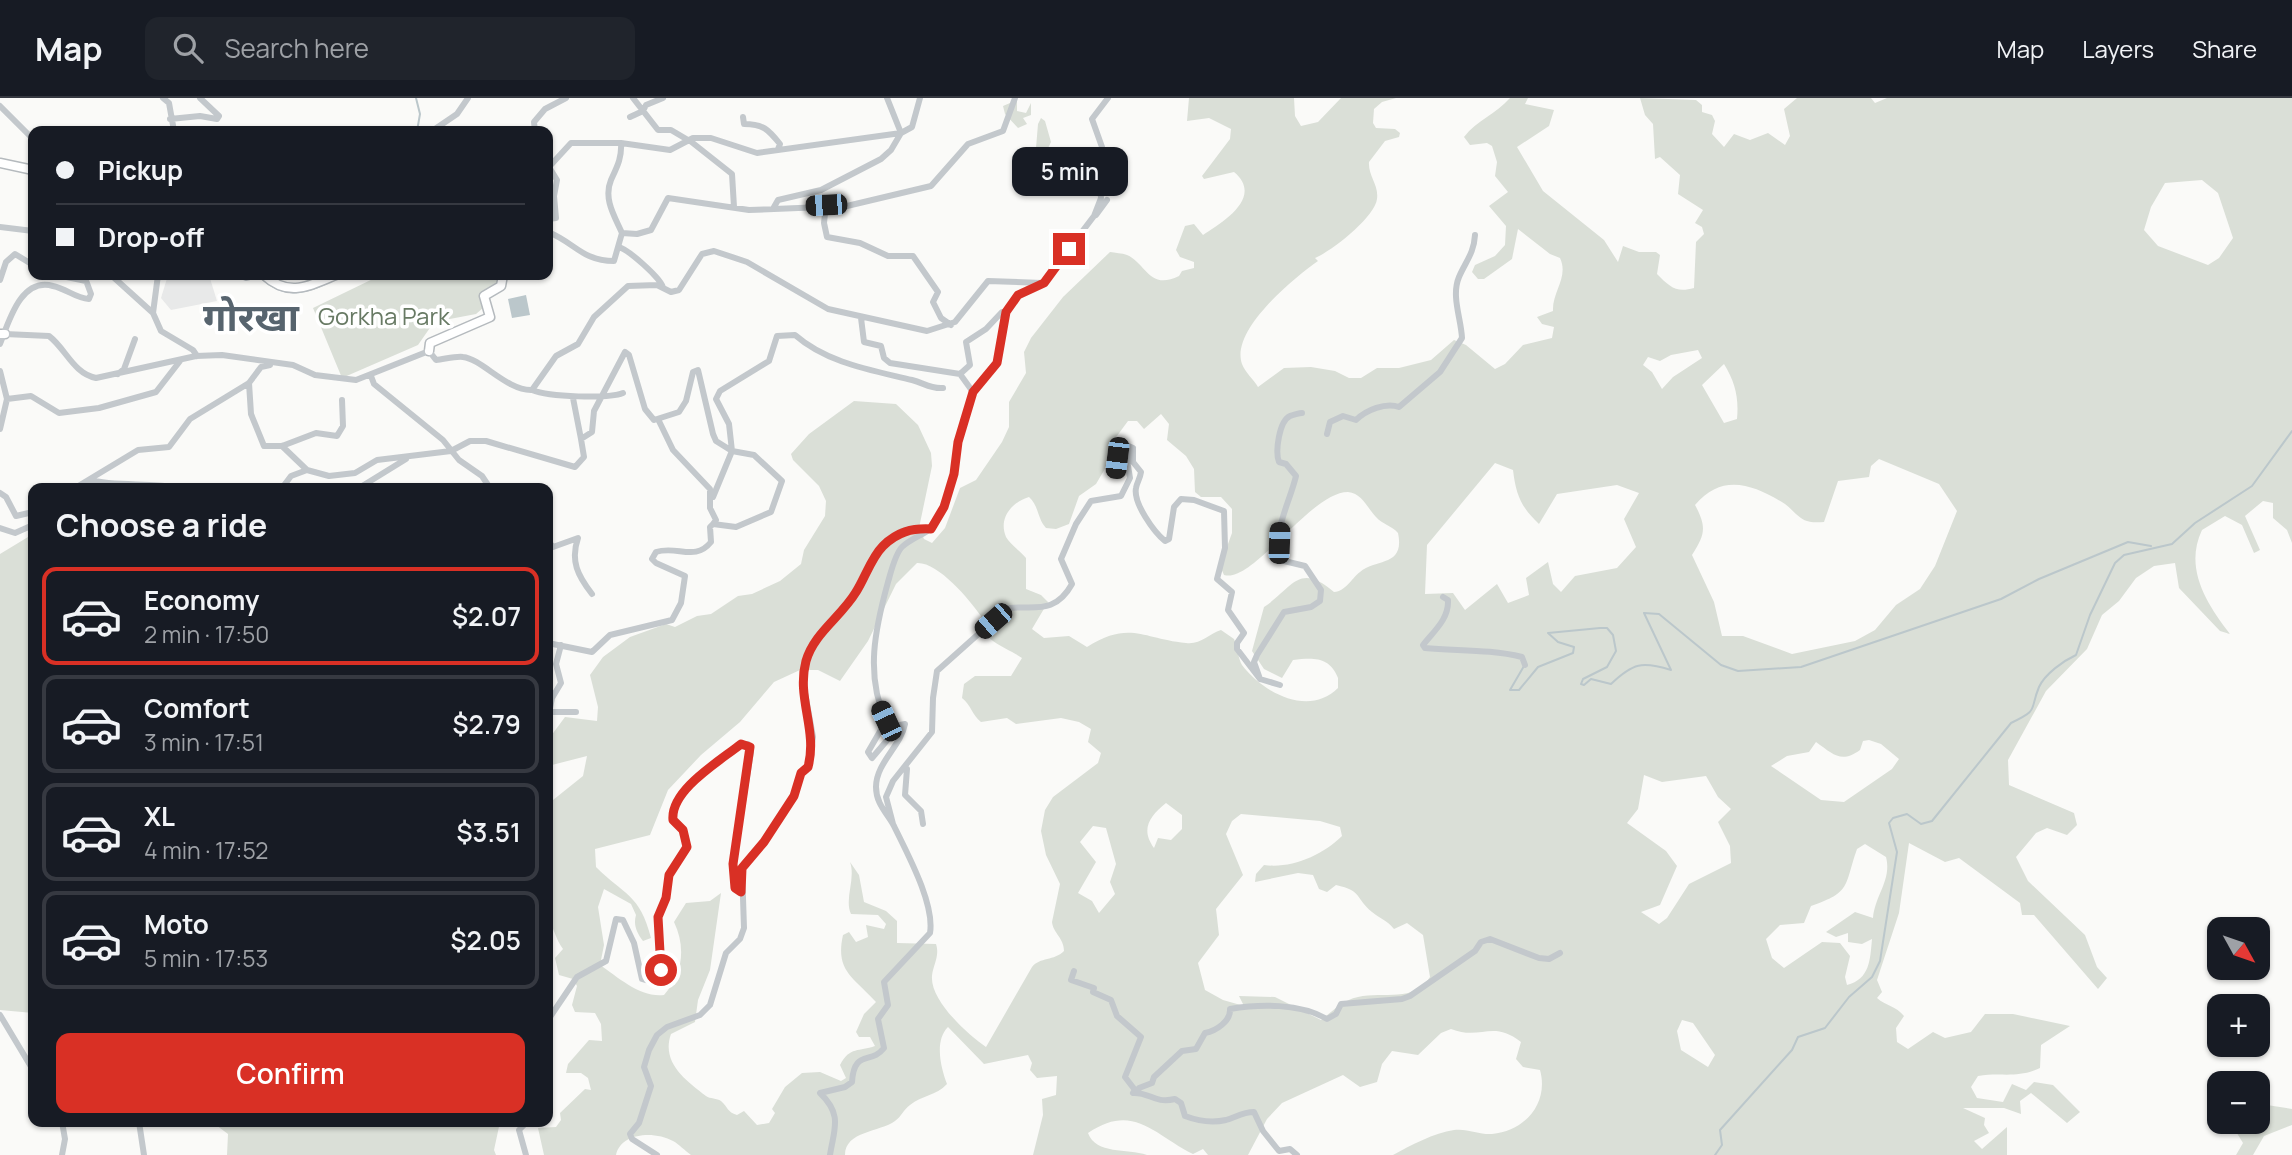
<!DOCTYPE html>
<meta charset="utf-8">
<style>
body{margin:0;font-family:Manrope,"Noto Sans Devanagari",sans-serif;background:#20242c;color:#f1f3f6;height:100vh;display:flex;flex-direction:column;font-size:26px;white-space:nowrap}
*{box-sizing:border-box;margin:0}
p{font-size:23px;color:#9ea1a6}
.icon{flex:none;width:38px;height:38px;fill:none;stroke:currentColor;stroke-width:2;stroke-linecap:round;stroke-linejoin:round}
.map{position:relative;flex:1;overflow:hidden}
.panel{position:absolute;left:28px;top:385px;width:525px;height:644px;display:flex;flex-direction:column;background:#171b24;border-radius:14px;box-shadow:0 2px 5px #0004}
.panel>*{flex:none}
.hud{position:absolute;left:28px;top:28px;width:525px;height:154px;border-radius:14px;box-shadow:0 2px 5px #0004;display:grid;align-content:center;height:154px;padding:0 28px;background:#171b24}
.needle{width:46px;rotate:130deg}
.buttons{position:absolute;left:2207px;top:819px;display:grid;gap:14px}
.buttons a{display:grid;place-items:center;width:63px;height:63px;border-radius:14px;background:#171b24;box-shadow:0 2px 5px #0004;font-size:35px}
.end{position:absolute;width:32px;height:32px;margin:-16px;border:9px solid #d93025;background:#fff;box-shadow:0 0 0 4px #fff}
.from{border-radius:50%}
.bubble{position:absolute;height:49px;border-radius:14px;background:#171b24;box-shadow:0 2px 5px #0004;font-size:23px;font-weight:600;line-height:49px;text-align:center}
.car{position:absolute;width:21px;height:42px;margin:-21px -10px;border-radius:9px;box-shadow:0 0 5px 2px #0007;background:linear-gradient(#222 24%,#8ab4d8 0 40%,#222 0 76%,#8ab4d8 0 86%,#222 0)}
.hud b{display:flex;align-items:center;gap:24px;height:66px;font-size:26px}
.hud b+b{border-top:2px solid #363941}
.hud i{width:18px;height:18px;background:#f1f3f6}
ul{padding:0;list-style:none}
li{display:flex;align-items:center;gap:21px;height:98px;margin:0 14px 10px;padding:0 14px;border:4px solid #363941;border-radius:14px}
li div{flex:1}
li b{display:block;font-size:26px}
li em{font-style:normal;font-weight:600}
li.on{border-color:#d93025}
li>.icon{width:63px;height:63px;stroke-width:1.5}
h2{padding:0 28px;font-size:32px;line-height:84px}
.cta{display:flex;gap:14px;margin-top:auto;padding:14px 28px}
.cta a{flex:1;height:80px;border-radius:14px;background:#d93025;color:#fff;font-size:28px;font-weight:600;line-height:80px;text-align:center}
header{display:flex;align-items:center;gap:42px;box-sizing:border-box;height:98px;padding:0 35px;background:#171b24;border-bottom:2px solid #363941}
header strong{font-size:33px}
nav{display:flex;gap:38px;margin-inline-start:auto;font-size:24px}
.search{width:490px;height:63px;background:#20242c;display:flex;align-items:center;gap:18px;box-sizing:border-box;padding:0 24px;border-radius:14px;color:#9ea1a6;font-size:26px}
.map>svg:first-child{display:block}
</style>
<header>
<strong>Map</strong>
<div class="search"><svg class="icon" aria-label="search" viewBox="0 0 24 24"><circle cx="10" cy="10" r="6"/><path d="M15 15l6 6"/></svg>Search here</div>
<nav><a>Map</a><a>Layers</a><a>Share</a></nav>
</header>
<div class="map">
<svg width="2292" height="1057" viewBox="0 0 2292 1057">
<rect width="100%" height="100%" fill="#fafaf8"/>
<path fill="#e8e9e9" d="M168,177H209L217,203L171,212L161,200Z"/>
<path fill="#dadfd7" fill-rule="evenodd" d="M1189,0H1294L1295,18L1301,28L1318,24L1341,0H1396L1382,4L1374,11L1373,25L1376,30L1395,31L1400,35L1399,39L1385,43L1369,64C1368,78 1379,87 1377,101C1375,119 1332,153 1315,160L1318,163C1294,180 1230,232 1242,266C1245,274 1254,282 1258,289L1284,270L1311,269L1335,273L1349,280H1361L1377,270H1399L1431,262L1454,242L1466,247L1495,271L1505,266L1523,247L1552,240L1554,229L1542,226L1537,219L1553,213C1552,194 1569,179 1560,160L1550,156L1518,131L1512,161L1484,181H1478L1472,174L1475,167L1495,158L1505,147L1506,128L1489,108L1508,94L1495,78L1497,64L1492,48L1487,45L1470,47L1464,39C1477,22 1496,16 1510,0H1528L1525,6L1554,12L1549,28L1517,49L1543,93L1604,142L1618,164L1623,148L1639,154H1656L1660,157L1657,176C1670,189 1676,195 1694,190L1696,144L1704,136L1702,129L1695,125L1703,112L1678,96L1680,77L1660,59L1655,61L1653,26L1645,17L1640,0L1696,2L1702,7V14L1712,17L1715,23L1712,36L1724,49L1734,36L1750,42L1768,35L1785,47L1790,38L1784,11L1797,0H1871L1875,5L1887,0H2292V445L2287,432L2273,420V405L2263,403L2245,418L2260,452L2254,455L2242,427L2225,418L2202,432C2184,470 2206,505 2230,536L2220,533L2179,490L2175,465L2154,468L2136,480L2119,503L2102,517L2087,551L2046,593L2008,662L2009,687L2074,715L2077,727L2067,737L2047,730L2036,735L2016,759L2028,783L2085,837L2097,869L2107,880L2098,891L2034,817H2022L2020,805L1959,760L1945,764L1909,745L1899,815L1877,882L1882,894L1877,900C1886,908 1896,908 1904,918L1896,930L1897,944L1908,951L1933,934L1945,940L1971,934L1985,916H2013L2070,928L2041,947L2040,970C2018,981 2001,974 1978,978L1971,989L1977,1000L2003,1004L2012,986L2026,992L2034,984L2053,987L2080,1014L2067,1025L2031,995L2020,1003L2021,1016L2004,1010H1963L1985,1020L1984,1027L1989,1035L1974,1043L1982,1051L2007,1029V1057H1393C1411,1047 1434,1035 1454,1032C1467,1030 1480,1037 1492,1036C1526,1033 1549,1004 1540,972L1523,969L1516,961L1521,944C1492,921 1481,943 1451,931L1441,935L1418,957L1392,953L1382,966L1377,984L1360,989L1343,977L1282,1005L1267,1021L1248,1057H1208L1203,1051L1193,1056C1154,1037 1134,1004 1088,1035C1096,1057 1127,1050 1147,1057H1033L1043,1017L1042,1001L1056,997L1057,978L1037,980L1030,972L1032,965L1028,957L984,966L948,929C934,943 941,970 947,986C936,998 922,997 910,1007C904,1011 901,1019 895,1023C880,1034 845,1033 845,1057H691C685,1053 679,1046 673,1043C655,1033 621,1034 616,1057H544L538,1030L556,1029L561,1022L560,1015L585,991L591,992L588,980L581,975H566L568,966L589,942L602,943L601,926L595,915L575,914L572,907L577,888L573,881L559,877L555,860L563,851C555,840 555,832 548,821V706L583,678L587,658L548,668V642L565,619L597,623L598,609L590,577L603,559L630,539L666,526L675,529L697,518L711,516L738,498L752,496L780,483L801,466L804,452L825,418L826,403L819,388L793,362L791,356L809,336L854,303L896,306L918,327L931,355L932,368L919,430L924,441L932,445L945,430L960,390L976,382L1002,344L1009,329V304L1026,275L1024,254L1031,240L1063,199L1110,154C1115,155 1122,155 1127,157C1146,165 1149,193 1179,178L1182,173L1194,170V164L1180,159L1176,152L1185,128L1194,126L1203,137C1223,124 1264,99 1234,74L1204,81L1202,78L1230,41L1231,31L1209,20L1187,23ZM2202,82L2218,95L2233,140L2219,160L2208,167L2158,148L2144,132L2151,109L2165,85ZM1698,252L1702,260L1673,279L1662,291L1652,274L1643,267L1648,259L1660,263L1671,257ZM1724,266C1735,284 1739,299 1737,321L1724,325L1702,287ZM1161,316L1169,326L1167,342L1186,358L1194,371L1195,394L1201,399H1221L1232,411V435L1220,468L1224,477C1253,486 1310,394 1348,394C1362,395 1368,411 1376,419C1382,426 1392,428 1398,435C1405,469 1377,460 1360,474C1351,481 1346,493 1334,494C1298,464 1294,489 1264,509L1252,553L1264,571L1282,580L1293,562C1313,560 1329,558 1338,580V590C1309,619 1263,595 1242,567C1238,560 1237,548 1234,541L1221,532C1209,536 1200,547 1186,545C1143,541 1130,522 1087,549L1069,538L1044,540L1032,531L1048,504L1041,497L1026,491V460C1021,454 1010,446 1006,439C998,420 1012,404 1029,399C1039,408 1037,420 1046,430L1056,431L1069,426L1079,398L1096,386L1106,369L1111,346L1128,323H1137L1144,331ZM1879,361L1939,386L1957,413L1935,468L1920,491L1896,507L1875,532L1855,543L1792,556L1743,538H1722L1714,504L1692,457C1705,437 1707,429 1695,407C1722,375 1753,386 1785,406C1792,411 1799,421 1807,423C1812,425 1819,424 1824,424L1838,383L1869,379L1871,368ZM1495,365L1513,372C1516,397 1521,409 1539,426L1557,396L1617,387L1639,395L1624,421L1636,449L1617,470L1575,478L1561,494L1553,486L1548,464L1526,480L1529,497L1508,505L1497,486L1465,512L1453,495L1425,496L1427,447ZM917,465C938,464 969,501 981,518C977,542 1007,549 1022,560L1011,578H975L964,586L962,600C971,607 972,617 981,624L1007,620L1016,626L1061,620L1079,624L1091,631L1088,644L1101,655L1098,665L1053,699L1045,712L1041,733L1046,757L1060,786L1052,824C1053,835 1064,840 1064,853C1054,863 1040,859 1032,869L986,949C967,936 930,902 932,878C933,867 940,858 936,846L897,845V823L886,813L864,804L859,777L850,764C856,781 844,801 851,816L878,817L886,826L884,831L866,827L868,839L856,844L849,834L843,837C835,873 853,879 876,904L864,916L856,934L859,939H870L875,948C859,954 850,948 840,967L846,980L841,983L820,974L802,975L785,989L772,1011L775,1015L769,1025L757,1027L744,1013L737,1017C727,1014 728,1009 721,1003C717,1000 710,1001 706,998C685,982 661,964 671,936L695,924L698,902L710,872L721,795L710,803L686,805L674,824C686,849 683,876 664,897C641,900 619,880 600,867L604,847L598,809L604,791L631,806L636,817C633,827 637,835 643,843L651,840C640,796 624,797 596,769L595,751L650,737L668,692L701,657L740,624L774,584L800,572H818L840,583L868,543L896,486ZM1869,642L1881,646L1899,661L1892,671L1844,704L1821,702L1771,668L1787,658L1809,654L1816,644C1833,656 1841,666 1860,652L1863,643ZM1644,677L1662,684L1706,678L1718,699L1731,711L1718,724L1730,748L1731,765L1689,786L1667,820L1659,826L1641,814L1660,807L1677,768L1666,753L1627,725L1638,711ZM1166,705L1182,717V731L1171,742L1158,740L1154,750C1140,731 1150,718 1166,705ZM1241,716L1320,723L1340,729L1342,738C1323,757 1291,771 1264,767L1256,776L1255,784L1298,775L1313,777L1319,791L1327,794L1336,787C1363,793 1355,800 1372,814C1380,821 1387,822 1394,831L1407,825L1423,837L1430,879C1414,905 1384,893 1358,899C1343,902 1333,913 1321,922L1275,899L1239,898L1244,908L1223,902L1205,892L1198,865L1219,837L1216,811L1243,777L1226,736L1232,723ZM1093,728L1106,730L1116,766L1110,784L1115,796L1099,815L1092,803L1078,795L1096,764L1080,744ZM1865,746L1886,759C1892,782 1875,797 1873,820L1855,814L1826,834L1836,839L1848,835V844L1862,846L1872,841C1870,862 1870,881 1847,887L1845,879L1850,858L1840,845L1822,844L1784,870L1772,860L1766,841L1780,827L1804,825L1811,808C1852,794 1844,788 1857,751ZM1682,922L1693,925L1715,957L1708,969L1681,952L1677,933Z
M1017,2V13L1026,15L1031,5V17L1023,20L1027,26L1018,30L1005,16L1003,8Z
M1041,20L1045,23L1051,44L1041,65L1035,62L1038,26Z
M381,177H500L498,188L481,196L483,210L476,216L434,224L418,247L342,280L313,210Z
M33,436V915L0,912V456Z
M2267,1007L2292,1011V1027L2264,1038L2253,1057H2236L2243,1045L2235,1032L2255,1028L2258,1012Z
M212,1024H500L494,1052L496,1057H227L228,1036Z"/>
<path fill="#bbc7cb" d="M526,197L530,217L512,220L508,201Z"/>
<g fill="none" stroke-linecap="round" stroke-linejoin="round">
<path stroke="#bbc7cb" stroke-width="2" d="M416,0L420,16L417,33
M261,180C283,200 302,197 327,185
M335,181L348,177
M1524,568L1510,592H1519L1538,569L1573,555L1574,549L1558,544L1548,535L1600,530H1607L1613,537L1616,553L1607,569L1583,581L1581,586L1584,587L1591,581L1611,586C1633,565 1642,563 1671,572L1644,515L1659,516L1721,567L1738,573L1801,569L2001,501L2039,481L2128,444L2151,448
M1715,1057L1722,1047L1720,1032L1792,952L1798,939L1825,930L1849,899L1872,879L1880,863L1897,754L1889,725L1893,720L1907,716L1921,726L1932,723L2011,625C2040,611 2029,613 2039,589C2045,576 2063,563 2076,557L2090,517L2115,465L2124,457L2172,446L2195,425L2252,388L2292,333"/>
<defs>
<path id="major" d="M0,65L33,72
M264,177C289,200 309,188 336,177
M0,236H5
M429,253L430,245L490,219L484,198L501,188L503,177"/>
</defs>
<use href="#major" stroke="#b5babe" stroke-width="11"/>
<path stroke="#c3c8cc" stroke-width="6" d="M163,0L169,5L174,33
M633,0L658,32H671L688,42
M887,0L901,35
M0,8L33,41
M630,19L643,13L646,7L663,0
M743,19L744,26C763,26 768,31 780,46L778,51
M170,21L200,18L217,21L219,18L200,0
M432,33L457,16L468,0
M535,33L534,24L545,11L566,0
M689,42L732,76L734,109
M621,45C622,60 617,69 611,82C603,101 615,119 622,135
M548,70L571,45H621L670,52L693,40H711L757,55L901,35
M826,107L824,125L827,139L860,145L888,158H913L938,194L933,204L941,220L951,227
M774,109L778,102L821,92L881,61L891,52L901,35L912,29L920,0
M1096,117L1107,102
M548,121L556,120L554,98L557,82L549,69
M0,129L33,133
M548,134C574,144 582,163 614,163L622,135L637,136L651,132L668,100L749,112L847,108L931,88L968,46L1003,33L1015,0
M618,149C627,150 663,182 663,190
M57,177L86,183
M111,177L153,215L161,233L193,252L197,258
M239,177L246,180L258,177
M0,182L6,164L15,156L33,167
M153,215L158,177
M861,220L864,244L881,248L884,260L890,265L960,276L973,294
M5,236L49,238C66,251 73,275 96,280L196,258L222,257L293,267L315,277L356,282L429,253L436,262C445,261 456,258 463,259C482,261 507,293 532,292L556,258L578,246L594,219L628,188L657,187L671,194L679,192L702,156L714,153L747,164L828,211L927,233L955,224L988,183L1042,185
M0,246C9,223 21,179 53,188C67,191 75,200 89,201L91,196L84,177
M0,273L7,301L31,298L59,315L99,310L156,294L180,263
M118,276L124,271L135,241
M960,276L970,267L966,244L986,231L1002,214H1006
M371,278L374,286L443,342L459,362L482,378L490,390
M249,285L251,316L264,348H282L316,335L337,338L343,328L342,302
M532,292C549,299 608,301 623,295
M573,300L581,341L592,334L594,313L625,254L629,257L645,311L654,322L679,314L686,303L693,274L698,272L713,336L716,343L732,353L713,399
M658,321L673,352L710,391V410L716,422L713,426
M0,331L7,301
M1327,336L1330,324L1343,318L1356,322C1366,312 1386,304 1399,309L1440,274L1462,240C1461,220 1451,198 1459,179C1466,163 1474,155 1475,137
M282,348L307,372L329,378L355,375L377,362L451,353L470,343H486L575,369L584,359L581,341
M1115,377L1117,360L1124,346L1133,350
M89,382C118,389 149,384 180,390
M75,390L138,352L169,349L190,321L249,285L261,269L270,267
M282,390L291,378L307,372
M359,390L406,361
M0,395L6,399L16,418L33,414
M0,430L15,435L33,427
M548,443L553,449L578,440C570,463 578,478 592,496
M1443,499L1448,502C1449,521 1434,533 1423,547L1425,550C1457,553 1490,551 1522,559L1525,567
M548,545L592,554L610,537L672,522L681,505L685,478L656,465L652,461L656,454C677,447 695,464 711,444L710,429L713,426L736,429L771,414L782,383L754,357L732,353L729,326L716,301L720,293L769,263L777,238L795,237C827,265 871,272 912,282C924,285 930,291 943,290
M1280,587L1260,581L1254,564L1257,557L1284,514L1311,509L1320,503L1321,492L1305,468L1280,462C1273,431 1289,407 1296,378L1286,366L1279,364C1275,354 1279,323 1290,318C1292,317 1300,315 1302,315
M551,614H576
M548,621L552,600L561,585L556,566L561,547
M907,671L905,697L921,713L923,726
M893,726L886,699L893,683L932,634L933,600L937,573L993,523L995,514C1024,501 1051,524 1072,486L1061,461L1076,426L1091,403L1121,398L1130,380L1127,362L1133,350V364L1141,374C1140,381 1137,384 1136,390C1133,405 1154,434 1165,443L1169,441L1174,409L1181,401L1194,402L1224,413L1225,450L1217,481L1232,494L1228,512L1244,535L1237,545V551L1260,581
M1074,873L1071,882L1094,890L1093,894L1111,902L1117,918L1141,939L1125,979L1135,992L1133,995C1150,994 1154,1006 1175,1001L1181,1005L1185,1018C1198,1023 1213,1025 1226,1022C1236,1019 1243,1014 1254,1014L1263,1033L1279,1053L1290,1051L1297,1057
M0,917L33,972
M548,922L577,879L606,863L616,821L623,822L634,845L642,881L652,884L660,877L658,819L666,800L669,777L687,749L683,732L673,722C670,692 720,663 741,646H748L751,654L733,766V783L741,794
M1138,994L1139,990L1152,985L1154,979L1182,953L1196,951L1205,935C1216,933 1231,923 1230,911C1259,906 1300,905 1327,921L1336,916L1341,906L1402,901L1410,898L1475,853L1481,844L1490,841L1539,860L1549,861L1560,855
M139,1024L144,1057
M62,1057L65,1041L62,1024
M526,1057L519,1032L527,1024
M657,1057L632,1041L630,1036L639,1025L651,988L644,969L649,952L657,937L667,929L700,917L710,907L726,855L740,841L744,830L742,770L764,744L794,698L801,675L808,669L813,639L804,589L806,565L815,542L855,496L881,449L902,433L931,431L944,409L954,376L958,344L973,294L997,265L1006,214L1018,197L1043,185L1094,118L1101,100L1099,76L1102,49L1092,21L1108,0
M830,1057C834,1031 843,1017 820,995L845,989L852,984C854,951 871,967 884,950L878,921L888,907L884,884L930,835C935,806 907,755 894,728C887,715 876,706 876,689C876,665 901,648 905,626L900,627L872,660L868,654L886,623C865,577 875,531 888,484C891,474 895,456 902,449C909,442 922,437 930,431"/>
<use href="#major" stroke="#fff" stroke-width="8"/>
</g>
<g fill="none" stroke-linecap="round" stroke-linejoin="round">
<path stroke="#d93025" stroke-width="9" d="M661,872L658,819L666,800L669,777L687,749L683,732L673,722C670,692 720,663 741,646L750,649L733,766L735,790L741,794L742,770L764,744L794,698L801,675L808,669C818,632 796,600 806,563C814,535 841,519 856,494C865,480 871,460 883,448C897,434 912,430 931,431L944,409L954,376L958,344L973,294L997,265L1006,214L1018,197L1044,185L1069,151"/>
</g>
<g text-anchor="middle" stroke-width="7" stroke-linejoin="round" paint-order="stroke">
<g font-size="24" fill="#687a64" stroke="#fff">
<text x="384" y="227">Gorkha Park</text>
</g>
<g font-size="38" font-weight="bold" fill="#57646e" stroke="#fff">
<text x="251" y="233">गोरखा</text>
</g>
</g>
</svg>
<div class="buttons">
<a><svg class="needle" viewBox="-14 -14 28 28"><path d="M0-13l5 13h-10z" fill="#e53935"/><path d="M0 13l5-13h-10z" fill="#9ea1a6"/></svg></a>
<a>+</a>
<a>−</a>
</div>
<i class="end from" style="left:661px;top:872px"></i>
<i class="end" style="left:1069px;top:151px"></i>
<div class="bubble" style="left:1012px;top:49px;width:116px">5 min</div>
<i class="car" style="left:826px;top:107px;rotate:267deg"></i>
<i class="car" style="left:1117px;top:360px;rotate:187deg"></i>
<i class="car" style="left:1279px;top:445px;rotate:2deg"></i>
<i class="car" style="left:993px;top:523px;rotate:229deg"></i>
<i class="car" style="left:886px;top:623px;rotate:335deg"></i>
<div class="hud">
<b><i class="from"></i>Pickup</b>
<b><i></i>Drop-off</b>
</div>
<section class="panel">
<h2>Choose a ride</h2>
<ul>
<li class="on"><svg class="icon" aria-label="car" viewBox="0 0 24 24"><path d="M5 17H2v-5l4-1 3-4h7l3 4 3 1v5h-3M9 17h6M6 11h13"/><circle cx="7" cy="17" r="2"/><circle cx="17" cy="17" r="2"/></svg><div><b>Economy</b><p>2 min · 17:50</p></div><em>$2.07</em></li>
<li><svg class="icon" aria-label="car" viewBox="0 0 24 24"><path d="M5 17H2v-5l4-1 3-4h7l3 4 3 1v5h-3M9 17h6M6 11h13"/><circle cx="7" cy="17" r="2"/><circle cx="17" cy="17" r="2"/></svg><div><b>Comfort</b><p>3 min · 17:51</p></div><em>$2.79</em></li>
<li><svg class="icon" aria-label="car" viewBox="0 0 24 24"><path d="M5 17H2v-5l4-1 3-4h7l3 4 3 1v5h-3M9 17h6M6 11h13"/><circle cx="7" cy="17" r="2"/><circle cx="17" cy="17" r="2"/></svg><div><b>XL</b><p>4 min · 17:52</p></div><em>$3.51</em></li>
<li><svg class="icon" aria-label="car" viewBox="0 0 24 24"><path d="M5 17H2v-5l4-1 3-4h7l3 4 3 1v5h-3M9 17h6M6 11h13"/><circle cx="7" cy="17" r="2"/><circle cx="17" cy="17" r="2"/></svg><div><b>Moto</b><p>5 min · 17:53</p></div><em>$2.05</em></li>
</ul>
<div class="cta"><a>Confirm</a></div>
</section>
</div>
